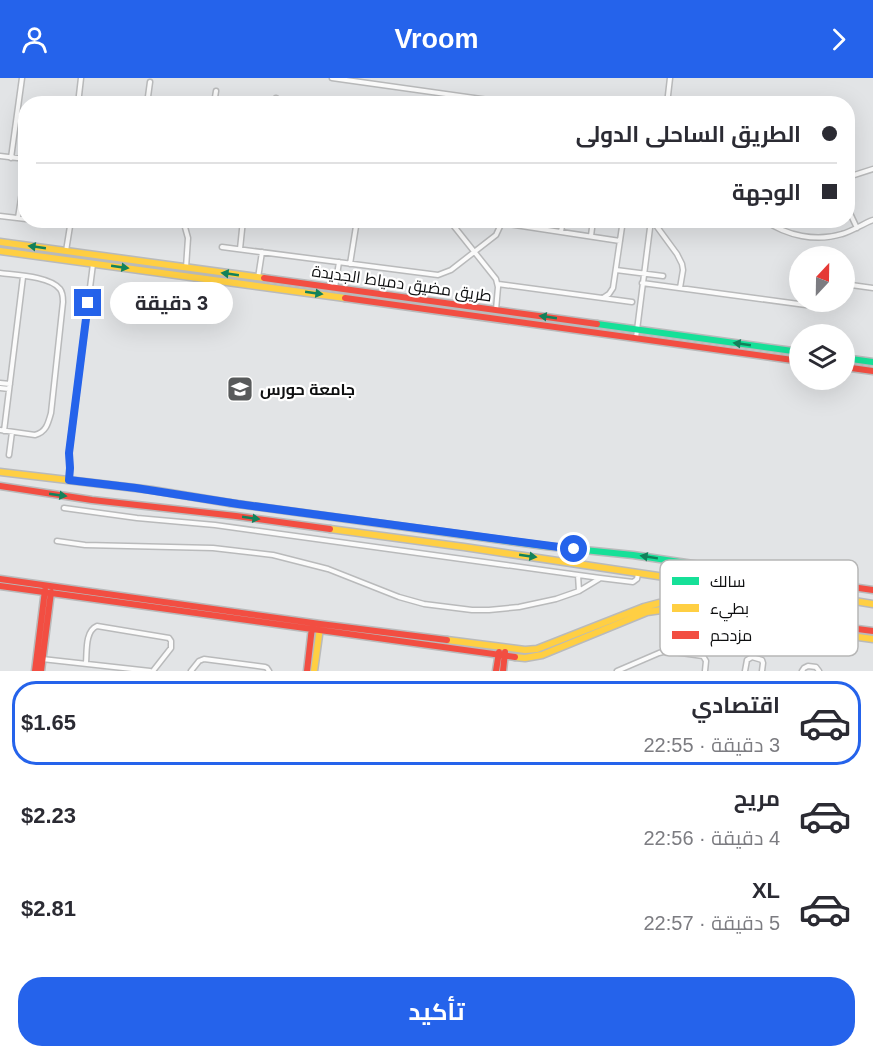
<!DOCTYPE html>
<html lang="ar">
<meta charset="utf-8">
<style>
body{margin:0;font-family:Arial,Cairo,sans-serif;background:#f7f7f7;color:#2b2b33;direction:rtl;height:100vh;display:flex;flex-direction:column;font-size:22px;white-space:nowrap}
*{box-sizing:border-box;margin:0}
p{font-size:20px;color:#7c7c81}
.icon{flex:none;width:33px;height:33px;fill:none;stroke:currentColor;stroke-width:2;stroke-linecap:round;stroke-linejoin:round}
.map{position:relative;height:593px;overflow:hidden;direction:ltr}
.drawer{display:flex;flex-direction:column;background:#fff;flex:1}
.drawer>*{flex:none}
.top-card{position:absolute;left:18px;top:18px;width:837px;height:132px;border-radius:24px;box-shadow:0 6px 24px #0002;direction:rtl;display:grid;align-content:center;height:132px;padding:0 18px;background:#fff}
.needle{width:39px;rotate:22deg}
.fabs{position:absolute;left:789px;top:168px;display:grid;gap:12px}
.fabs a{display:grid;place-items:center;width:66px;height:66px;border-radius:50%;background:#fff;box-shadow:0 6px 24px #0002;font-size:30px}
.end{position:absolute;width:27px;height:27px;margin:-14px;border:8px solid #2563eb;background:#fff;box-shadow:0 0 0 3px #fff}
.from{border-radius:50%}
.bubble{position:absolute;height:42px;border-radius:21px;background:#fff;box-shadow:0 6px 24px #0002;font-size:20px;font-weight:700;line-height:42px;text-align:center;direction:rtl}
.top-card b{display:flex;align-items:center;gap:21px;height:57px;font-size:22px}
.top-card b+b{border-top:2px solid #e1e1e2}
.top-card i{width:15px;height:15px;background:#2b2b33}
ul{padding:10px 0 0;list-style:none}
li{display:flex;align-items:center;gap:18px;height:84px;margin:0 12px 9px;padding:0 6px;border:3px solid transparent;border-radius:24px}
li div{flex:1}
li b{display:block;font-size:22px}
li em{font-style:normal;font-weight:700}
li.on{border-color:#2563eb}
li>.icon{width:54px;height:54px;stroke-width:1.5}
.button{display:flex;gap:12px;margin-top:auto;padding:12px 18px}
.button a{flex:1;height:69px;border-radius:24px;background:#2563eb;color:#fff;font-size:24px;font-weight:700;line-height:69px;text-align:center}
header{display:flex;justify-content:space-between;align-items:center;height:78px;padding:0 18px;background:#2563eb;color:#fff;font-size:27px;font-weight:700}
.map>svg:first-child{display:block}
</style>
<header><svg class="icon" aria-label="forward" viewBox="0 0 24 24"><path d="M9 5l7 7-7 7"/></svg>Vroom<svg class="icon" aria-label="person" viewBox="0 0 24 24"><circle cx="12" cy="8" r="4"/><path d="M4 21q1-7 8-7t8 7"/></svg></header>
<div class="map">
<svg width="873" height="593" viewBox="0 0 873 593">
<rect width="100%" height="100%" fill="#e2e4e6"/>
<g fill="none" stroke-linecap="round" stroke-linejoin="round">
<defs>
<path id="street" d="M332,0L517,26
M78,26L81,0
M147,26L150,4
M214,26L216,13
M275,26L276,20
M667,26L670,0
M0,78L26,81
M11,80L22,0
M848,99L873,91
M848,131L857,150
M0,138L26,141
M18,140L26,88
M33,142L36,143
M183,142L188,160L186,190
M449,142L496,201L498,209L496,232
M764,142C787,158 816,164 842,156C853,153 862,146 873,142
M651,144L655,146L677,176L682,186L683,192L680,210
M502,145L620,163
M561,154L563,142
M591,158L593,142
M222,169L438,197L451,192L496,157L503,142
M240,171L243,142
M66,173L71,142
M350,186L357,142
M616,192L663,198
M0,195C15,197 50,198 60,211C63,215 63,220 63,224L51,335C48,346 46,354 35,357L0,352
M258,200L262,174
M642,205L806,227L814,224
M498,206L632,224
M844,206L873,210
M335,210L339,184
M603,220L609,216L613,210L623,142
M636,260L651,142
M0,305L10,306
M0,310L9,311
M4,353L23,199
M9,377L12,354
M69,402L70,390L69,375L93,186
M64,430L137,440L215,447L600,500L633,504L637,501L638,496
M57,463L85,467L213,470L273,477L328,491L399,519L424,526L472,532H489L519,529L556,521L579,513L599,501
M578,497L579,513
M42,581L150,593
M86,585C87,573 85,553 97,548L169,560L171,563V570L153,593
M191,593L199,583L204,581L265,589L267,590L269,593
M617,593L659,575L667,573L703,578L706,583L705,593
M745,593L747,582L752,579L762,582L763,585L762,593
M802,593L804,590L808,588L816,589L819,593"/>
<path id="fast" d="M597,246L800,274
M844,280L873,284
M230,425L545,468L633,477L713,489
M678,501L675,493L679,485"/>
<path id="slow" d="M0,164L264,200
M0,173L345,220
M0,394L152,412L230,425
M330,451L464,469L678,501L806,515L873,526
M447,562L525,572L537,571L644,529L659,525L690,529
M515,579L525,580L542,577L647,534L661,532L873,561
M314,593L320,550"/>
<path id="jam" d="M264,200L597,246
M345,220L800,283
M844,289L873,293
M0,408L92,422L236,438L330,451
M713,489L873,512
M0,501L320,546L447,562
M0,508L515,579
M690,529L873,553
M35,593L45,512
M41,593L51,514
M307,593L312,549
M496,593L499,574
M503,593L505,574"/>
</defs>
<use href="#street" stroke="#b9babb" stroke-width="7"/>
<use href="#fast" stroke="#b9babb" stroke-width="9"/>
<use href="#slow" stroke="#b9babb" stroke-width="9"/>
<use href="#jam" stroke="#b9babb" stroke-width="9"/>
<use href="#street" stroke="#fbfbfb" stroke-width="4"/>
<use href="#fast" stroke="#16e098" stroke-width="6"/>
<use href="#slow" stroke="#ffcf43" stroke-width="6"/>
<use href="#jam" stroke="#f24e42" stroke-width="6"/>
</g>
<defs><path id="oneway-solid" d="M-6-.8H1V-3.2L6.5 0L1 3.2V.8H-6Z" transform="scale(1.5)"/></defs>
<g fill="#12825b">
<use href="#oneway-solid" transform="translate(37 169) rotate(-172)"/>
<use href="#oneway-solid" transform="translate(120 189) rotate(8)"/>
<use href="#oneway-solid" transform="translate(230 196) rotate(-172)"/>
<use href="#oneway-solid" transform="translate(314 215) rotate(8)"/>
<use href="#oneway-solid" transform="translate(548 239) rotate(-172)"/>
<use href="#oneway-solid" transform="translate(742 266) rotate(-172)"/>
<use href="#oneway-solid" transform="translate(58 417) rotate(8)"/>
<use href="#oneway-solid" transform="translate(251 440) rotate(8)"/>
<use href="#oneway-solid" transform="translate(528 478) rotate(8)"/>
<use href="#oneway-solid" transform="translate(649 479) rotate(-171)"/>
</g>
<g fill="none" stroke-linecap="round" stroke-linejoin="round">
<path stroke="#2563eb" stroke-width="8" d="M88,225L69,375L70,390L69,402L136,410L238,426L574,471"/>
</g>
<defs>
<symbol id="university-square" viewBox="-11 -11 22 22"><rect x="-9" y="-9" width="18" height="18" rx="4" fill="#585a5b" stroke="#fff"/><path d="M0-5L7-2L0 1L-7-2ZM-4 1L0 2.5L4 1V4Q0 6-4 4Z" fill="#fff"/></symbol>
</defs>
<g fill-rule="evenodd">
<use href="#university-square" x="225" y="296" width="30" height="30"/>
</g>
<g text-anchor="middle" stroke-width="4.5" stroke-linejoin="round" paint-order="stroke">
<g font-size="16" fill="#0e0f10" stroke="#fff">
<text transform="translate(402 205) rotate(8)" y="6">طريق مضيق دمياط الجديدة</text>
</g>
<g font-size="16" font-weight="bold" fill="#0e0f10" stroke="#fff" text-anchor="start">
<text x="260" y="317">جامعة حورس</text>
</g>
</g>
<rect x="660" y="482" width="198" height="96" rx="9" fill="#fff" stroke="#b7b7b7" stroke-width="1.5"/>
<rect x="672" y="499" width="27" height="8" fill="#16e098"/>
<rect x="672" y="526" width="27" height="8" fill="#ffcf43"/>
<rect x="672" y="553" width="27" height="8" fill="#f24e42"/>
<g font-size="16" fill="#0e0f10">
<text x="710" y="509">سالك</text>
<text x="710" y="536">بطيء</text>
<text x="710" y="563">مزدحم</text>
</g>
</svg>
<div class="fabs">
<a><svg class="needle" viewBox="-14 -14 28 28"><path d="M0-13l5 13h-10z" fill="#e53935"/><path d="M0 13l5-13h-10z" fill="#7c7c81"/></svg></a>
<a><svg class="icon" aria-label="layers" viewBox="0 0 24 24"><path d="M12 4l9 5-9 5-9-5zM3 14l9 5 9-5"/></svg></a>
</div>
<i class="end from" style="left:574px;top:471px"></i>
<i class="end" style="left:88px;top:225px"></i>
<div class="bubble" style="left:110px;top:204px;width:123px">3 دقيقة</div>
<div class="top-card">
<b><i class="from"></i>الطريق الساحلى الدولى</b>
<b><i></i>الوجهة</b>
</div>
</div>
<section class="drawer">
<ul>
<li class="on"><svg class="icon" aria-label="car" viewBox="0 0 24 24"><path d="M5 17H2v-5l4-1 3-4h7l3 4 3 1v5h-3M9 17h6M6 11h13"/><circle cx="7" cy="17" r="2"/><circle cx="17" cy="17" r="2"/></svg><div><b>اقتصادي</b><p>3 دقيقة · 22:55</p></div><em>$1.65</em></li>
<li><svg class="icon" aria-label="car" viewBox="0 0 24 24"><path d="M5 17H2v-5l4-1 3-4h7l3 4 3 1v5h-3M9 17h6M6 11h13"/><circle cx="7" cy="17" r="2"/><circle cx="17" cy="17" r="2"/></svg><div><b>مريح</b><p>4 دقيقة · 22:56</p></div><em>$2.23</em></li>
<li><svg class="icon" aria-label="car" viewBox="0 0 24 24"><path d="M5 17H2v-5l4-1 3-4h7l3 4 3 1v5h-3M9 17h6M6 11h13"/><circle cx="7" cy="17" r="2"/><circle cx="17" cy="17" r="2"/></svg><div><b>XL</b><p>5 دقيقة · 22:57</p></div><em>$2.81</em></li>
</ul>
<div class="button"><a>تأكيد</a></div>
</section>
